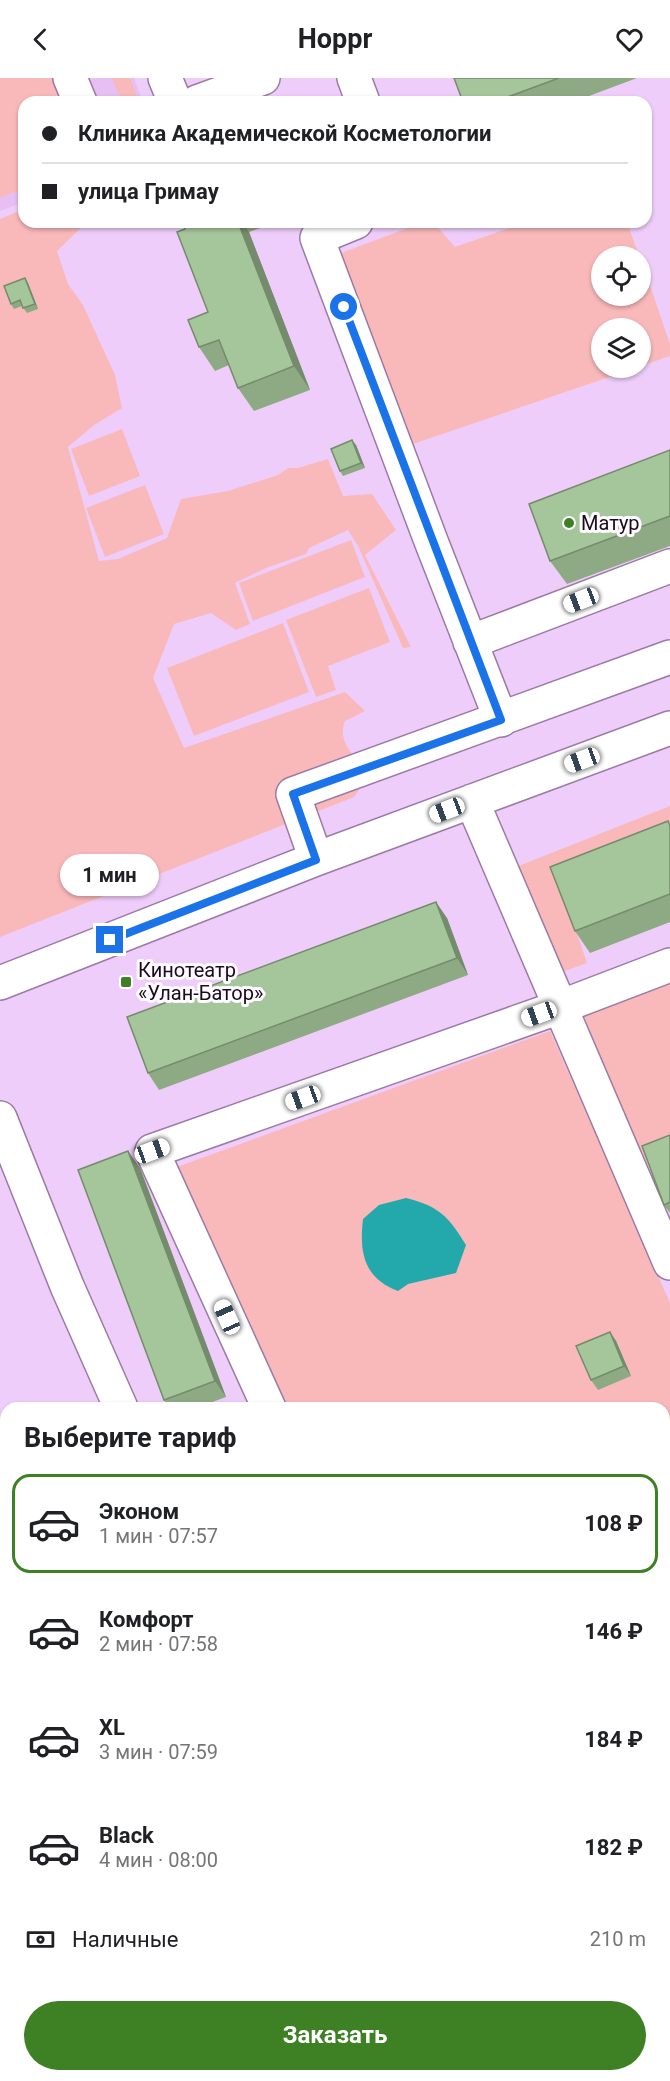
<!DOCTYPE html>
<html lang="ru">
<meta charset="utf-8">
<style>
body{margin:0;font-family:Roboto,sans-serif;background:#f2f2f2;color:#202124;height:100vh;display:flex;flex-direction:column;font-size:22px;white-space:nowrap}
*{box-sizing:border-box;margin:0}
p{font-size:20px;color:#757577}
.icon{flex:none;width:33px;height:33px;fill:none;stroke:currentColor;stroke-width:2;stroke-linecap:round;stroke-linejoin:round}
.map{position:relative;flex:1;overflow:hidden}
.panel{position:absolute;left:0px;top:1324px;width:670px;height:680px;display:flex;flex-direction:column;background:#fff;border-radius:18px 18px 0 0;box-shadow:0 2px 4px #0004}
.panel>*{flex:none}
.top-card{position:absolute;left:18px;top:18px;width:634px;height:132px;border-radius:18px;box-shadow:0 2px 4px #0004;display:grid;align-content:center;height:132px;padding:0 24px;background:#fff}
.tools{position:absolute;left:591px;top:168px;display:grid;gap:12px}
.tools a{display:grid;place-items:center;width:60px;height:60px;border-radius:50%;background:#fff;box-shadow:0 2px 4px #0004;font-size:30px}
.end{position:absolute;width:27px;height:27px;margin:-14px;border:8px solid #1a73e8;background:#fff;box-shadow:0 0 0 3px #fff}
.from{border-radius:50%}
.bubble{position:absolute;height:42px;border-radius:21px;background:#fff;box-shadow:0 2px 4px #0004;font-size:20px;font-weight:700;line-height:42px;text-align:center}
.car{position:absolute;width:18px;height:36px;margin:-18px -9px;border-radius:8px;box-shadow:0 0 4px 2px #0007;background:linear-gradient(#fff 24%,#345 0 40%,#fff 0 76%,#345 0 86%,#fff 0)}
.top-card b{display:flex;align-items:center;gap:21px;height:57px;font-size:22px}
.top-card b+b{border-top:2px solid #e0e0e0}
.top-card i{width:15px;height:15px;background:#202124}
ul{padding:0;list-style:none}
li{display:flex;align-items:center;gap:18px;height:99px;margin:0 12px 9px;padding:0 12px;border:3px solid transparent;border-radius:18px}
li div{flex:1}
li b{display:block;font-size:22px}
li em{font-style:normal;font-weight:700}
li.active{border-color:#3e8124}
li>.icon{width:54px;height:54px;stroke-width:1.5}
h2{padding:0 24px;font-size:27px;line-height:72px}
.pay{display:flex;align-items:center;gap:15px;height:66px;padding:0 24px;font-size:22px}
.pay p{margin-inline-start:auto}
.cta{display:flex;gap:12px;margin-top:auto;padding:12px 24px}
.cta a{flex:1;height:69px;border-radius:36px;background:#3e8124;color:#fff;font-size:24px;font-weight:700;line-height:69px;text-align:center}
header{display:flex;justify-content:space-between;align-items:center;height:78px;padding:0 24px;background:#fff;font-size:27px;font-weight:700}
.map>svg:first-child{display:block}
</style>
<header><svg class="icon" aria-label="back" viewBox="0 0 24 24"><path d="M15 5l-7 7 7 7"/></svg>Hoppr<svg class="icon" aria-label="heart" viewBox="0 0 24 24"><path d="M12 20l-8-8c-3-5 5-10 8-4 3-6 11-1 8 4z"/></svg></header>
<div class="map">
<svg width="670" height="2003" viewBox="0 0 670 2003">
<rect width="100%" height="100%" fill="#efcdfa"/>
<path fill="#e7bff2" d="M0,0H134L143,24H24V124L0,133Z"/>
<path fill="#f9b9ba" d="M0,0H62L72,24H24V110L0,120Z
M112,0H130L139,24H126L118,15Z
M24,131V144H87L57,173L68,206L83,227L115,297L122,330L94,347L68,369L99,483L118,481L167,460L181,421L228,413L278,397L288,390H298L328,381L343,418L372,416L396,452L365,477L411,569L403,570L358,468L348,452L309,470L306,476L266,490L235,505L250,546L236,552L211,535L174,546L153,600L184,670L345,614L365,633L345,643C336,664 357,682 370,696L354,719L0,859V141Z
M424,144H433L455,169L526,144H627L639,178H602V218H640L641,181L670,266V278L641,288L640,250H602V290H636L407,368L333,178Z
M122,351L140,398L89,418L71,371Z
M145,407L164,456L105,479L86,430Z
M351,462L365,499L253,543L239,505Z
M369,510L390,564L328,588L336,612L316,619L286,542Z
M283,545L309,614L194,658L167,590Z
M670,728V766L561,808L587,885L562,894L516,789Z
M670,906V1078L645,1089L584,938Z
M550,953L670,1225V1360L665,1367L664,1330H287L177,1089Z
M6,1647V1840L0,1833V1652Z
M670,1760V1839L665,1844V1765Z
M0,1894L6,1901V1945L0,1950Z
M395,1998H484L478,2003H390Z"/>
<path fill="#23a8ac" d="M406,1120C439,1128 449,1139 466,1167L456,1195L408,1206L398,1213C364,1200 359,1175 363,1141L379,1127Z"/>
<g fill="none" stroke-linecap="round" stroke-linejoin="round">
<defs>
<path id="minor" d="M70,0L80,24
M165,0L175,24
M354,0L363,24
M197,24L263,0
M356,144L317,160L431,463L501,642
M470,564L670,488
M472,723L670,1185
M316,781L293,716L670,579
M0,905L316,781L670,650
M0,1040L67,1208L121,1330
M269,1330L152,1073L560,929L670,887
M664,1395L670,1392
M0,1461L6,1456
M0,1858L6,1865
M0,1969L6,1964
M168,1998L172,2003"/>
<path id="major" d="M664,1729L670,1724
M664,1875L670,1871
M343,2003L349,1998
M513,2003L519,1998"/>
</defs>
<use href="#minor" stroke="#9b7ba4" stroke-width="36"/>
<use href="#major" stroke="#fff" stroke-width="36"/>
<use href="#minor" stroke="#fff" stroke-width="33"/>
<use href="#major" stroke="#ddba6a" stroke-width="33"/>
</g>
<path fill="#8eaa84" d="M454,0H637L573,24H463Z
M182,144H276L249,154L310,312L254,333L238,310L229,287L215,293L199,269L208,234Z
M25,200L28,205L38,231L27,235L22,228L14,231L11,226Z
M356,367L365,390L343,398L340,393Z
M670,372V468L567,506L550,483Z
M668,743L670,746V844L590,875L575,853Z
M447,840L468,897L159,1012L148,995Z
M670,1057V1135L664,1127Z
M140,1090L226,1319L196,1330H170L164,1322Z
M610,1254L616,1263L631,1298L598,1312L591,1302Z
M664,1455L670,1461V1529L664,1534Z
M6,1518V1623L0,1628V1523Z
M6,1998H119L113,2003H0Z"/>
<path fill="#748b6c" d="M238,144H242L249,154L310,312L294,288Z
M25,200L28,205L38,231L35,226Z
M352,362L356,367L365,390L361,385Z
M436,824L447,840L468,897L457,880Z
M128,1073L140,1090L226,1319L215,1303Z
M610,1254L616,1263L631,1298L624,1288Z"/>
<path fill="#a5c69a" stroke="#748b6c" stroke-width="1.5" d="M454,0H559L494,24H463Z
M182,144H238L294,288L238,310L219,262L199,269L188,242L208,234L177,154L185,151Z
M25,200L35,226L23,230L20,222L11,226L4,208Z
M352,362L361,385L340,393L331,371Z
M670,372V438L550,483L529,426Z
M668,743L670,748V816L575,853L550,789Z
M436,824L457,880L148,995L127,939Z
M670,1057V1124L664,1127L642,1068Z
M128,1073L215,1303L164,1322L78,1092Z
M610,1254L624,1288L591,1302L576,1268Z
M664,1455L670,1461V1502L664,1507Z
M6,1518V1597L0,1602V1523Z
M6,1991V1998H89L83,2003H0V1996Z"/>
<g fill="none" stroke-linecap="round" stroke-linejoin="round">
<path stroke="#1a73e8" stroke-width="8" d="M110,862L316,782L293,716L501,642L344,229"/>
</g>
<g fill="#3e8124" stroke="#fefaff" stroke-width="2">
<circle cx="569" cy="445" r="6"/>
<rect x="120" y="898" width="12" height="12" rx="3"/>
</g>
<g text-anchor="middle" stroke-width="6" stroke-linejoin="round" paint-order="stroke">
<g font-size="20" fill="#190d1c" stroke="#fefaff" text-anchor="start">
<text x="581" y="452">Матур</text>
<text x="138" y="899">Кинотеатр<tspan x="138" dy="23">«Улан-Батор»</tspan></text>
</g>
</g>
</svg>
<div class="tools">
<a><svg class="icon" aria-label="locate" viewBox="0 0 24 24"><circle cx="12" cy="12" r="6"/><path d="M12 2v4M12 18v4M2 12h4M18 12h4"/></svg></a>
<a><svg class="icon" aria-label="layers" viewBox="0 0 24 24"><path d="M12 4l9 5-9 5-9-5zM3 14l9 5 9-5"/></svg></a>
</div>
<i class="end from" style="left:344px;top:229px"></i>
<i class="end" style="left:110px;top:862px"></i>
<div class="bubble" style="left:60px;top:776px;width:99px">1 мин</div>
<i class="car" style="left:581px;top:522px;rotate:249deg"></i>
<i class="car" style="left:582px;top:682px;rotate:250deg"></i>
<i class="car" style="left:447px;top:732px;rotate:249deg"></i>
<i class="car" style="left:539px;top:936px;rotate:250deg"></i>
<i class="car" style="left:303px;top:1020px;rotate:250deg"></i>
<i class="car" style="left:152px;top:1073px;rotate:70deg"></i>
<i class="car" style="left:227px;top:1239px;rotate:336deg"></i>
<div class="top-card">
<b><i class="from"></i>Клиника Академической Косметологии</b>
<b><i></i>улица Гримау</b>
</div>
<section class="panel">
<h2>Выберите тариф</h2>
<ul>
<li class="active"><svg class="icon" aria-label="car" viewBox="0 0 24 24"><path d="M5 17H2v-5l4-1 3-4h7l3 4 3 1v5h-3M9 17h6M6 11h13"/><circle cx="7" cy="17" r="2"/><circle cx="17" cy="17" r="2"/></svg><div><b>Эконом</b><p>1 мин · 07:57</p></div><em>108 ₽</em></li>
<li><svg class="icon" aria-label="car" viewBox="0 0 24 24"><path d="M5 17H2v-5l4-1 3-4h7l3 4 3 1v5h-3M9 17h6M6 11h13"/><circle cx="7" cy="17" r="2"/><circle cx="17" cy="17" r="2"/></svg><div><b>Комфорт</b><p>2 мин · 07:58</p></div><em>146 ₽</em></li>
<li><svg class="icon" aria-label="car" viewBox="0 0 24 24"><path d="M5 17H2v-5l4-1 3-4h7l3 4 3 1v5h-3M9 17h6M6 11h13"/><circle cx="7" cy="17" r="2"/><circle cx="17" cy="17" r="2"/></svg><div><b>XL</b><p>3 мин · 07:59</p></div><em>184 ₽</em></li>
<li><svg class="icon" aria-label="car" viewBox="0 0 24 24"><path d="M5 17H2v-5l4-1 3-4h7l3 4 3 1v5h-3M9 17h6M6 11h13"/><circle cx="7" cy="17" r="2"/><circle cx="17" cy="17" r="2"/></svg><div><b>Black</b><p>4 мин · 08:00</p></div><em>182 ₽</em></li>
</ul>
<div class="pay"><svg class="icon" aria-label="cash" viewBox="0 0 24 24"><path d="M3 7h18v10H3z"/><circle cx="12" cy="12" r="2"/></svg>Наличные<p>210 m</p></div>
<div class="cta"><a>Заказать</a></div>
</section>
</div>
